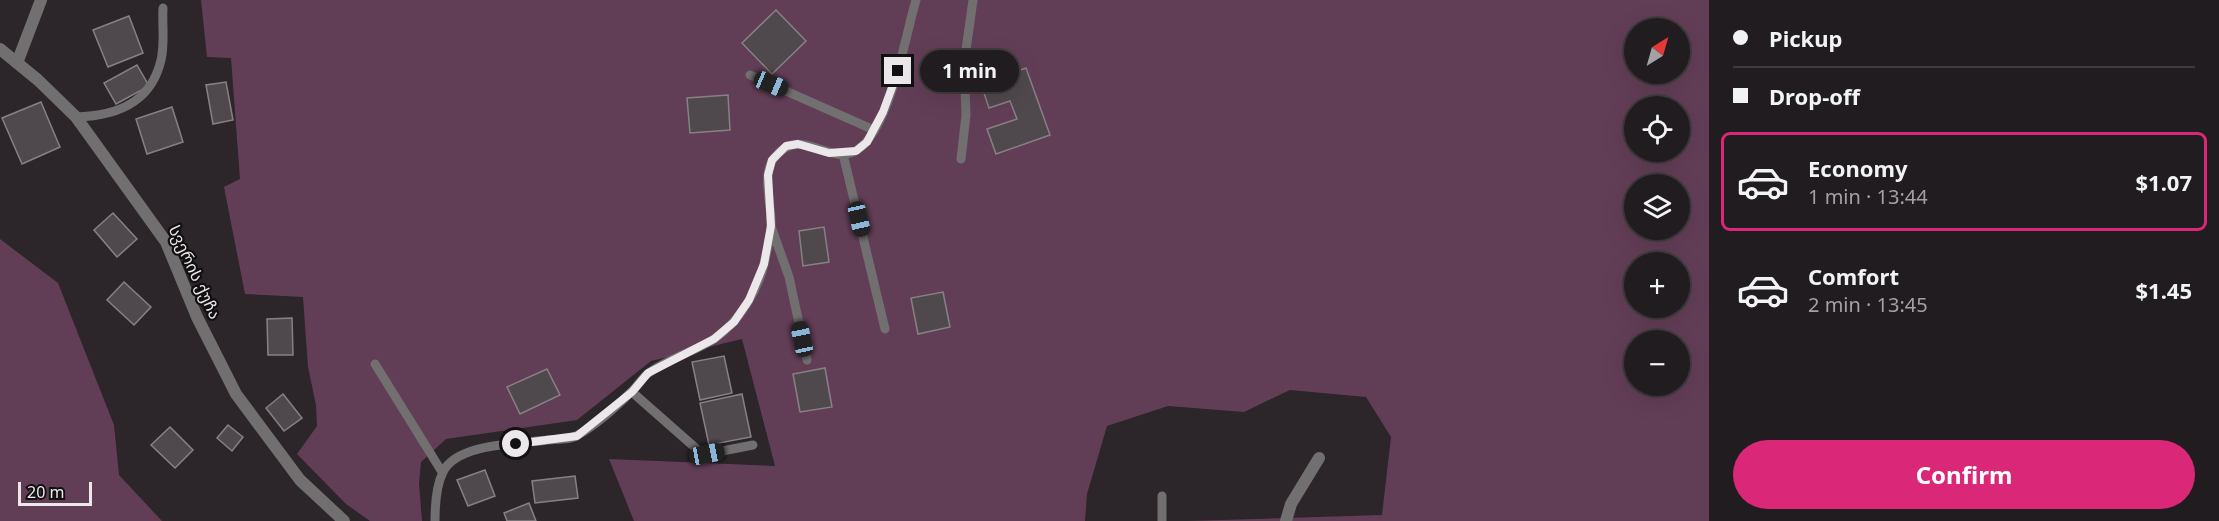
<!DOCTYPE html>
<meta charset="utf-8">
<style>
body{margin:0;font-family:"Noto Sans","Noto Sans Georgian",sans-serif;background:#292528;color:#f1f3f6;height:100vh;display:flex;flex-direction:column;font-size:22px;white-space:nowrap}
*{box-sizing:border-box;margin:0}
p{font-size:20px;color:#a2a1a4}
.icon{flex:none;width:33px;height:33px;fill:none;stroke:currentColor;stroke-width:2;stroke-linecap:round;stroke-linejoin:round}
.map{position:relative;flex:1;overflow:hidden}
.sheet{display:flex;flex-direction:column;background:#211c1f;width:510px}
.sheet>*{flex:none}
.top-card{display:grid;align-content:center;height:132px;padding:0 24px;background:#211c1f}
.needle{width:39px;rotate:37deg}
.tools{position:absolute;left:1624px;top:18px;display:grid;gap:12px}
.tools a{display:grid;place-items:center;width:66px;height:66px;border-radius:50%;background:#211c1f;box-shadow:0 6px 24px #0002,0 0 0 2px #3e3a3d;font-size:30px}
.scale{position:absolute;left:18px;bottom:15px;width:74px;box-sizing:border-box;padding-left:6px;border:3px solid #ece7ea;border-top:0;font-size:16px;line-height:21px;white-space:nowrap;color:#ece7ea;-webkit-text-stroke:4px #120f11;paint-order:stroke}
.end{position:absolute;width:27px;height:27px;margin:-14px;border:8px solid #ece7ea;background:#111;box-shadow:0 0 0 3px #111}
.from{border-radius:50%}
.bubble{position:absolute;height:42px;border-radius:21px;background:#211c1f;box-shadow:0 6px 24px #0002,0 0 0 2px #3e3a3d;font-size:20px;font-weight:700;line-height:42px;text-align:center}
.car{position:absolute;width:18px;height:36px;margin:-18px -9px;border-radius:8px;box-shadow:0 0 4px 2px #0007;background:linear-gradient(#222 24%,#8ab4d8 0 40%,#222 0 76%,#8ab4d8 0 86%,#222 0)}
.top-card b{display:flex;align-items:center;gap:21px;height:57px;font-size:22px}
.top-card b+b{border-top:2px solid #3e3a3d}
.top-card i{width:15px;height:15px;background:#f1f3f6}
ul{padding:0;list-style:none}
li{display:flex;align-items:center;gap:18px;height:99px;margin:0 12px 9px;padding:0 12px;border:3px solid transparent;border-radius:9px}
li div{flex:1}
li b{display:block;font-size:22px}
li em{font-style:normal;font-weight:700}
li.current{border-color:#db2777}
li>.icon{width:54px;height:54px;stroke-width:1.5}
.button{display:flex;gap:12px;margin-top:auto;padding:12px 24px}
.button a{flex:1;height:69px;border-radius:36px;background:#db2777;color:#fff;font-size:24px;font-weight:700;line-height:69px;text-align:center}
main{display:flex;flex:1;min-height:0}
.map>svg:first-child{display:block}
</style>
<main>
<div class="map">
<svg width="1709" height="521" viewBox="0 0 1709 521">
<rect width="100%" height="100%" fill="#2c2529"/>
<path fill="#623e56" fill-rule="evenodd" d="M201,0H1709V521H1187L1382,515L1391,437L1366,397L1290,390L1244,412L1168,406L1107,426L1087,494L1085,521H634L609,459L775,466L742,339L651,361L577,420L446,439L421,462L419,483L422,521H370L346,504L297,454L317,426L316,405L308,367L303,297L245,294L224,187L240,179L231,58L207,57ZM1635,28H1680V74H1635ZM1635,106H1680V152H1635ZM1635,184H1680V230H1635ZM1635,262H1680V308H1635ZM1635,340H1680V386H1635Z
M0,239L58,283L114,425L119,475L162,521H0Z"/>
<path fill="#4f484d" stroke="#888085" stroke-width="1.5" d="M776,10L806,41L772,74L742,43Z
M129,16L143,53L108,67L93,30Z
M137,65L149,86L116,104L104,83Z
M1026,68L1050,135L996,154L987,129L1017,119L1010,101L989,108L981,84Z
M226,82L233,120L213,124L206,85Z
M728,95L730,130L690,133L687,98Z
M41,102L60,147L22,164L2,118Z
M172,107L183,142L147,154L136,119Z
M113,213L137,239L117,257L94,230Z
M824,227L829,262L803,266L799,231Z
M124,282L151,307L134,325L107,300Z
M943,292L950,327L918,334L911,298Z
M292,318L293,355H268L267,319Z
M724,356L732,393L700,400L692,362Z
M825,368L832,407L800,412L793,374Z
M547,369L560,395L520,414L507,387Z
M283,394L302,418L284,431L266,408Z
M742,394L751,437L709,445L700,403Z
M228,425L243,437L232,451L217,438Z
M170,427L193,450L175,468L151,445Z
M485,470L495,496L468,506L457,480Z
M575,476L578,498L535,503L532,481Z
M529,503L536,521H507L504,513Z"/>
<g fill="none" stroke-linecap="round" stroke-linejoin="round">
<path stroke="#726f71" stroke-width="9" d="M750,75L874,130
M76,117C117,116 151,103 161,60C165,44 162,25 163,8
M843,154L885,329
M961,159L966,115L964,64L973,0
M772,229L789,277L807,360
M375,364L442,472
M632,392L699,451L707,454L753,445
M1162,496V521
M435,521C435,506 436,486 443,472C457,443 519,444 547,440C557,439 571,440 578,435C597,424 616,407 631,392C638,386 642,377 650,372C669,358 694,352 714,339C739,322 759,290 765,260C767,249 771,236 771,225C772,205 761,174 774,158C802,123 829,168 857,150C890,129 905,37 916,0"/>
<path stroke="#726f71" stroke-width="12" d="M0,49L38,80L76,117L166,242L197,317L236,394L300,480L344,521
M17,63L41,0
M1286,521L1291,504L1319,458"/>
</g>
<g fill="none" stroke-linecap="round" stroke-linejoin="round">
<path stroke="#ece7ea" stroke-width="8" d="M516,444L577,436L632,392L648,373L714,339L734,322L749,300L764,264L771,226L768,175L772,160L786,146L798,144L829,153L856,151L867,142L883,112L898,71"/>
</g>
<g text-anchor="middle" stroke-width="4.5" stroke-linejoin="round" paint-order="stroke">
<g font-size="16" fill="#ece7ea" stroke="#120f11">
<text transform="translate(195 272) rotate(65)" y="6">სვერის ქუჩა</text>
</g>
</g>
</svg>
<div class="tools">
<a><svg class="needle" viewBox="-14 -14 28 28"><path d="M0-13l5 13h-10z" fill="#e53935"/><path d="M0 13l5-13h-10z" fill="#a2a1a4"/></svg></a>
<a><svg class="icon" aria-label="locate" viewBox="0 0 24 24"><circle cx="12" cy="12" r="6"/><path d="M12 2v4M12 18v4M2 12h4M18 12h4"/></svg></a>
<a><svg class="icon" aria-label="layers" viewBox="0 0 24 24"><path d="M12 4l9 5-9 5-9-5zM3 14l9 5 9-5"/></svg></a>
<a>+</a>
<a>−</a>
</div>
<div class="scale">20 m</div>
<i class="end from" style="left:516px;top:444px"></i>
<i class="end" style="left:898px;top:71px"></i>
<div class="bubble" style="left:920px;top:50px;width:99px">1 min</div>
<i class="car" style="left:771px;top:84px;rotate:113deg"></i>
<i class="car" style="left:859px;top:219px;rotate:167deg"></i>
<i class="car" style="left:802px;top:339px;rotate:348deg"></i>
<i class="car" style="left:707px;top:454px;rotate:79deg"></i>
</div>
<section class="sheet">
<div class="top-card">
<b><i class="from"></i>Pickup</b>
<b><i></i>Drop-off</b>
</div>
<ul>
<li class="current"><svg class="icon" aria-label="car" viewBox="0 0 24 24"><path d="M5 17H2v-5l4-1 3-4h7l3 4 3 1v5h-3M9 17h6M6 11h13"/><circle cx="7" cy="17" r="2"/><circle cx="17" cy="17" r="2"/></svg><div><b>Economy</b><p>1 min · 13:44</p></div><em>$1.07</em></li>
<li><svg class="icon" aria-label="car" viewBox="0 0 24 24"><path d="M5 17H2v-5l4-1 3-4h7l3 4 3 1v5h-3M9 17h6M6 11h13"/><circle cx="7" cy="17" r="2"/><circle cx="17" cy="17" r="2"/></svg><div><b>Comfort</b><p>2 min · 13:45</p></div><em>$1.45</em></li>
</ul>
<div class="button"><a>Confirm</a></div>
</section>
</main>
